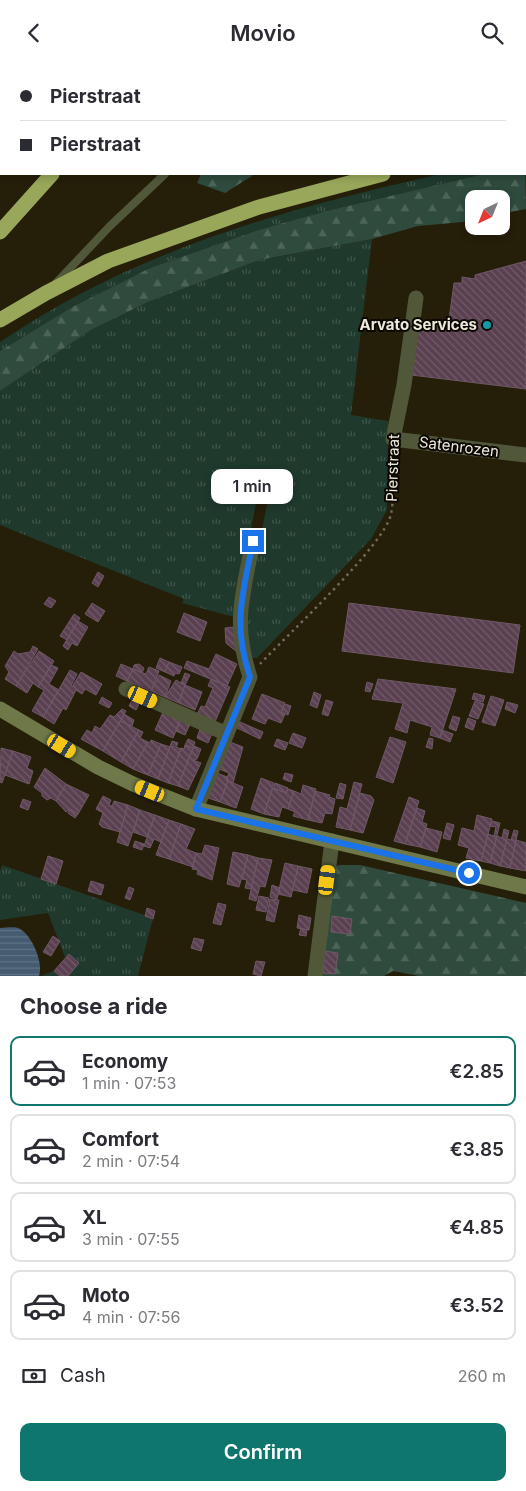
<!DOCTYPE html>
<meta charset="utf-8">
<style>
body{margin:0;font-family:Inter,sans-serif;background:#f2f2f3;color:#2b2b33;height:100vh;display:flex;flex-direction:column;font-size:19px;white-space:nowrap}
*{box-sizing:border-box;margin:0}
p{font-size:16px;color:#7c7c81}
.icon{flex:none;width:28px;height:28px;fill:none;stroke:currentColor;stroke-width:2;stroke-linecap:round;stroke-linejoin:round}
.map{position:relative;height:911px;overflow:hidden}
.side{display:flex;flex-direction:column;background:#fff;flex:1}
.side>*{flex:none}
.top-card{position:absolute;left:0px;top:0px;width:526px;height:110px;box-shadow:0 2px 8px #0003;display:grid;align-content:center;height:110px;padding:0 20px;background:#fff}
.needle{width:32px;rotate:223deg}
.controls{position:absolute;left:465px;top:125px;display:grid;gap:10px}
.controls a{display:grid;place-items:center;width:45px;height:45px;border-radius:10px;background:#fff;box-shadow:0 2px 8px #0003;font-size:25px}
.end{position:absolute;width:22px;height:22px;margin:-11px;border:6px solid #1a73e8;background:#fff;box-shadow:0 0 0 2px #fff}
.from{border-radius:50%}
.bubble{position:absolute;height:35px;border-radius:10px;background:#fff;box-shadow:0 2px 8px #0003;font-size:16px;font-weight:600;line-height:35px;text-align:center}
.car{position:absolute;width:15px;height:30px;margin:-15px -8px;border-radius:6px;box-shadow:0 0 4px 1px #0007;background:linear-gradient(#f5c518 24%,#345 0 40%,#f5c518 0 76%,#345 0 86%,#f5c518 0)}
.top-card b{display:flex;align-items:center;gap:18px;height:48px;font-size:19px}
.top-card b+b{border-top:1px solid #e1e1e2}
.top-card i{width:12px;height:12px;background:#2b2b33}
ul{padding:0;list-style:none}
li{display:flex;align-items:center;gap:15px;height:70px;margin:0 10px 8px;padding:0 10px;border:2px solid #e1e1e2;border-radius:10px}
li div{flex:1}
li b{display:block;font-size:19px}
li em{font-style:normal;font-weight:600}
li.current{border-color:#0f766e}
li>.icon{width:45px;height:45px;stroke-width:1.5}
h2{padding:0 20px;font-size:22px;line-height:60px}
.pay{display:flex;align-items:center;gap:12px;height:55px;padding:0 20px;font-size:19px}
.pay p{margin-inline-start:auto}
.primary-button{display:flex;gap:10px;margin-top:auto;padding:10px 20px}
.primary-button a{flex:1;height:58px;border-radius:10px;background:#0f766e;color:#fff;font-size:20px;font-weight:600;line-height:58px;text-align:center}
header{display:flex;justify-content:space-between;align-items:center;height:65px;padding:0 20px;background:#fff;font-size:22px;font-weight:600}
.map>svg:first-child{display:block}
</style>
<header><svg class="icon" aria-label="back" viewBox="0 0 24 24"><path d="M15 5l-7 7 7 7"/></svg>Movio<svg class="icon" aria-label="search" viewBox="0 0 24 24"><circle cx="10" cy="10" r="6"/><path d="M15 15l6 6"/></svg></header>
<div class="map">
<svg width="526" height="911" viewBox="0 0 526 911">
<defs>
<pattern id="grass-tufts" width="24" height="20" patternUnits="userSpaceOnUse" patternTransform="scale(1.25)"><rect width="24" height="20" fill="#1f392d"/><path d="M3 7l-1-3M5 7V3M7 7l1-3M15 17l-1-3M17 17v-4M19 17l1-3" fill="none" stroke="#40564b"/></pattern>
<pattern id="forest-firs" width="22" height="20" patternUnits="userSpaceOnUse" patternTransform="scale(1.25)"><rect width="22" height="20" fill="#2e4b3d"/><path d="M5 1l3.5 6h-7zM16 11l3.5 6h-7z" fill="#4d6558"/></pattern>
<pattern id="water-rules" width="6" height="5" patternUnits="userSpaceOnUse" patternTransform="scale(1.25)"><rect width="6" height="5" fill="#445b70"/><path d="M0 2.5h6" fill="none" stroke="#5f7384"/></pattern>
<pattern id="building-back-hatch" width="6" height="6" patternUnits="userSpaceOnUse" patternTransform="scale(1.25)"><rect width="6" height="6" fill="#5a4051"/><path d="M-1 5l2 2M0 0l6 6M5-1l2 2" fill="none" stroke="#725c69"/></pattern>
</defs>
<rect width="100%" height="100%" fill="#251e08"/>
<path fill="url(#grass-tufts)" d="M441,109H484L326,146L258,165L150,203L72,242L0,286V277C138,184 281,145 441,109Z
M372,174L351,350L388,356L387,445L371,474L257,593H249L243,559L269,430L258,428L234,552L182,538L184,534L0,460V326L91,265L148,237L259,195Z
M2,800L153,853L138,911H41L68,900L48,848L0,855V806Z"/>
<path fill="url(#forest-firs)" d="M373,0H515L374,1Z
M525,99L526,144L501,149V134H474V156L418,161L372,174L259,195L148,237L91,265L0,326V286L72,242L150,203L258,165L326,146L484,109H525Z
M201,109H255L225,128L197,118Z
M339,800H360L526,838V911H419L393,906L384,911H321L334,802Z"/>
<path fill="url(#water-rules)" d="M0,863C7,863 14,861 20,864C32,870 44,899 39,911H0Z"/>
<path fill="url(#building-back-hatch)" stroke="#6f5867" d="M526,196V324L411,310L418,258L448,262L454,218H462V212L475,214V210Z
M98,507L104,511L98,522L92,518Z
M49,532L56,536L51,543L44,539Z
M92,538L105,546L98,557L85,549Z
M349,538L520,560L513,608L342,586Z
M184,548L207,557L200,576L177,567Z
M74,549L80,553L67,575L60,571Z
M78,556L88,562L77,581L72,578L68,585L63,581Z
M234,562L237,587L226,578L225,563Z
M33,581L38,584L16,621L5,614L9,607L5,601L14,586L18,589L30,587Z
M39,586L54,596L38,622L33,618L27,628L16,621Z
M216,589L237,599L227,621L184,603L187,596L209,604Z
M160,593L169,597L165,607L156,603Z
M169,597L182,602L179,609L175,608L174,611L165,607Z
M121,599L133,604L127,616L116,611Z
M139,599L144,603L142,608L133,604L134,600Z
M51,600L58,603L49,619L59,625L43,652L32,646L44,625L38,622Z
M149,602L159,606L151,626L127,616L133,604L146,609Z
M70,605L77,609L71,621L72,622L81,607L102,619L96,630L85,624L82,629L76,625L66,645L63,643L54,659L43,652Z
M185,608L190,610L185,620L181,618Z
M159,610L171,616L165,632L151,626Z
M211,614L230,622L214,659L196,652L201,641L205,642L213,623L208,621Z
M378,614L456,624L440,673L430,670L432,662L410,655L407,668L395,664L403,638L372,634Z
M176,615L185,620L179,638L165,632Z
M367,617L373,619L370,627L365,626Z
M185,620L202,627L195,645L179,638Z
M314,627L321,630L317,643L310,640Z
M474,628L485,631L483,637L472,634Z
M262,629L285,638L281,648L285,649L281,658L268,653L265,659L252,654Z
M491,631L504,635L495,661L482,657Z
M102,632L112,638L109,643L99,638Z
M132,635L139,639L136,645L129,641Z
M326,635L333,637L328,651L322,649Z
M475,636L484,639L478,654L469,651Z
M507,637L518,640L515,648L505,644Z
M285,639L291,641L288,650L281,647Z
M122,644L126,646L103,686L81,674L87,665L92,668L95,661L100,664L110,650L114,652Z
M164,645L181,653L173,673L155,665Z
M124,649L134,655L132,661L120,656Z
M453,651L460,653L456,666L449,663Z
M181,653L191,657L185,670L176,666Z
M468,653L476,656L473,665L465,662Z
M120,656L139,665L121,697L103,686Z
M240,657L263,667L260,674L237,663Z
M201,661L213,666L208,678L197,673Z
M139,665L143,667L140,673L148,677L133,704L121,697Z
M442,665L453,669L450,677L440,673Z
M293,668L306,673L302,683L289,678Z
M390,672L406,677L393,718L376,712Z
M429,673L433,674L432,684L426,682Z
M188,674L195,677L193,683L185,680Z
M277,674L288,678L285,685L274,681Z
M151,675L161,679L148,710L133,704L148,677L150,678Z
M172,676L178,678L176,682L181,684L168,718L158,714Z
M230,677L243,682L233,718L226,715L229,708L219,704Z
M161,679L170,682L158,714L148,710Z
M185,680L193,683L178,721L168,718L181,683L184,684Z
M194,681L201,684L197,694L193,695L201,698L188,725L178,721Z
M1,683L13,686L2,718L0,717Z
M13,686L31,692L27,703L33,706L29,719L5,710Z
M45,703L66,719L56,736L51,733L47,735L42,731V728L34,722Z
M217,708L227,712L228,716L220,737L208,733Z
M285,708L293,710L291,717L283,714Z
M261,713L274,718L264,749L251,744Z
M228,716L243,722L236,743L220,737Z
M354,717L362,719L350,765L336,762L340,742L347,744Z
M275,718L288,723L286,728L274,723Z
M340,718L346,720L343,734L336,733Z
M66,719L89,730L78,749L70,744L66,747L56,736Z
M303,720L316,724L308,755L293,751L295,747L288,744L294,726L301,729Z
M273,723L286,728L288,724L294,726L288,744L282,742L279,752L264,749Z
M315,726L330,730L329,732L335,734L332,749L325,748L322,758L308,755Z
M360,728L371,731L374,735L363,768L350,765Z
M103,731L111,735L109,740L112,741L114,736L128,740L120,767L102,762L99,759L103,748L96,744Z
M409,732L419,736L405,779L394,776Z
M23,734L31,737L28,745L20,742Z
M128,740L140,745L128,781L117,777Z
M417,743L425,746L422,757L427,759L420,782L405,779Z
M70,744L78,749L75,753L68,748Z
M140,745L155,750L147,772L133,767Z
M155,750L169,755L161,777L154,774L150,783L144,781Z
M477,750L492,754L481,796L466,793L469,783L458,780L462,763L474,766Z
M169,755L181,759L169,794L156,790Z
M492,756L500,758L490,798L481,796L488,769L494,771L496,762L490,761Z
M447,758L454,760L450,775L443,773Z
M181,759L195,764L186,784L196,788L193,802L169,794Z
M426,763L442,767L437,787L420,782Z
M504,764L509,766L500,801L490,798L497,771L502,773Z
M514,765L518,766L510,803L500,801L507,774L511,775Z
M516,775L526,778V806L510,803Z
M135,776L144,779L142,785L133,782Z
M205,780L219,783L212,815L197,809L198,805L192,804L196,788L202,789Z
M233,787L248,790L239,822L227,819Z
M248,790L258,793L251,824L245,823L247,815L242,814Z
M48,791L63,796L56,819L41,814Z
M258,793L272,795L265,822L260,821L256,836L249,834Z
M285,798L298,801L291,832L278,829Z
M298,801L312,804L307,828L293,825Z
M91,816L104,820L101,830L88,826Z
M272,820L280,823L277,834L270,832Z
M129,822L134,824L130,835L125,833Z
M259,831L269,833L266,847L256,845Z
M270,834L279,835L274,857L266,855Z
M218,838L226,840L221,860L213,858Z
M147,843L155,846L153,854L145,851Z
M299,850L311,853L309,865L297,863Z
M332,851L352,854L350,869L331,867Z
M301,863L307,865L306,871L299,870Z
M53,871L60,876L51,891L43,887Z
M194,873L204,875L201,886L191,883Z
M325,886L338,888L335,909L323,908Z
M69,889L79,898L68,911H60L54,906Z
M256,896L265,897L261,911L253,909Z"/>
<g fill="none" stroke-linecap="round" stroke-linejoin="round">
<path stroke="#716b58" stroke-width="2.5" stroke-dasharray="2.5 4" stroke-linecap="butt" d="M260,599C287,570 385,480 391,449C395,429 392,407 392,387"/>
<path stroke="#51583a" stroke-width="8" d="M269,1L270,0
M56,218L110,161L165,109"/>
<path stroke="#51583a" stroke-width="15" d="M416,233L404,320L393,374L526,390
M126,624L227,669
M196,744L250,612C232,558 243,529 253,476
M315,911L332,776"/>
<path stroke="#6e7848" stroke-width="15" d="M0,644L98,702L133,719L196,744L526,822"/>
<path stroke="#98a75a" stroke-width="15" d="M149,1L151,0
M0,5L1,3
M525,75H526
M0,167L52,109
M0,255L46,228L108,196L259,142L383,109"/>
</g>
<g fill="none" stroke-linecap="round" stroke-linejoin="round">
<path stroke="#1a73e8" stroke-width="6" d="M253,476C243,529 232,558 250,612L196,744L469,808"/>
</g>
<circle fill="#0f9aa8" stroke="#0b0802" stroke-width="2" cx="487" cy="260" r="5"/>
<g text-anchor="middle" stroke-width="4" stroke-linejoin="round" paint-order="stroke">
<g font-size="15" font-weight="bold" fill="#ede9dc" stroke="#0b0802" text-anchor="end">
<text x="477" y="265">Arvato Services</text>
</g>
<g font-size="15" fill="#ede9dc" stroke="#0b0802">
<text transform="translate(459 382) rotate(7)" y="5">Satenrozen</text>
<text transform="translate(393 403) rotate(-88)" y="5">Pierstraat</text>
</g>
</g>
</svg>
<div class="controls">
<a><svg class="needle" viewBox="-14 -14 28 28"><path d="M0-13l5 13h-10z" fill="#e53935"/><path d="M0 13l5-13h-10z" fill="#7c7c81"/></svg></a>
</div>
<i class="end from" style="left:469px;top:808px"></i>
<i class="end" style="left:253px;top:476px"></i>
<div class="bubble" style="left:211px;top:404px;width:82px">1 min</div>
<i class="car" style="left:143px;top:632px;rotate:114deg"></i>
<i class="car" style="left:62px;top:681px;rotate:121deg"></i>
<i class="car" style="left:150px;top:726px;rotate:292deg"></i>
<i class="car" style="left:327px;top:815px;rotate:7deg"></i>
<div class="top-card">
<b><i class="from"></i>Pierstraat</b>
<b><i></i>Pierstraat</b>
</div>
</div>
<section class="side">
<h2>Choose a ride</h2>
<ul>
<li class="current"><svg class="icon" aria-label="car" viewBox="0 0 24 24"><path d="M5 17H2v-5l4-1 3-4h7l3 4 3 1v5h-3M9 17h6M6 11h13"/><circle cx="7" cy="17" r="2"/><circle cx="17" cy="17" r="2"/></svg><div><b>Economy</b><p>1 min · 07:53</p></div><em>€2.85</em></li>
<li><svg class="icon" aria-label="car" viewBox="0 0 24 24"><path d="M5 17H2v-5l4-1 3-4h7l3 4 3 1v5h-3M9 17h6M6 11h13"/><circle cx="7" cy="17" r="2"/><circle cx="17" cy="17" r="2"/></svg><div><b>Comfort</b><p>2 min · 07:54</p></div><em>€3.85</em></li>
<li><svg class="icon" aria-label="car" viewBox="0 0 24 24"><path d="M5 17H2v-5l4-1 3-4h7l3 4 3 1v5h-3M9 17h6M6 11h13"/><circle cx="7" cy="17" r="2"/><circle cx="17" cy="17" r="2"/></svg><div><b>XL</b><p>3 min · 07:55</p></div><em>€4.85</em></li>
<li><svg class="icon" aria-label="car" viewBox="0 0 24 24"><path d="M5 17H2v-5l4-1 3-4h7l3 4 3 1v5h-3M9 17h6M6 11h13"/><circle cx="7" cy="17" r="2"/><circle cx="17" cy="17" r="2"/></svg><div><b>Moto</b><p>4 min · 07:56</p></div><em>€3.52</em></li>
</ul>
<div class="pay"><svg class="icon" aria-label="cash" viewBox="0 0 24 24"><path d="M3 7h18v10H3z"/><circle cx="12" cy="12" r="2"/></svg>Cash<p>260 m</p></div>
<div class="primary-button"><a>Confirm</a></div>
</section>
